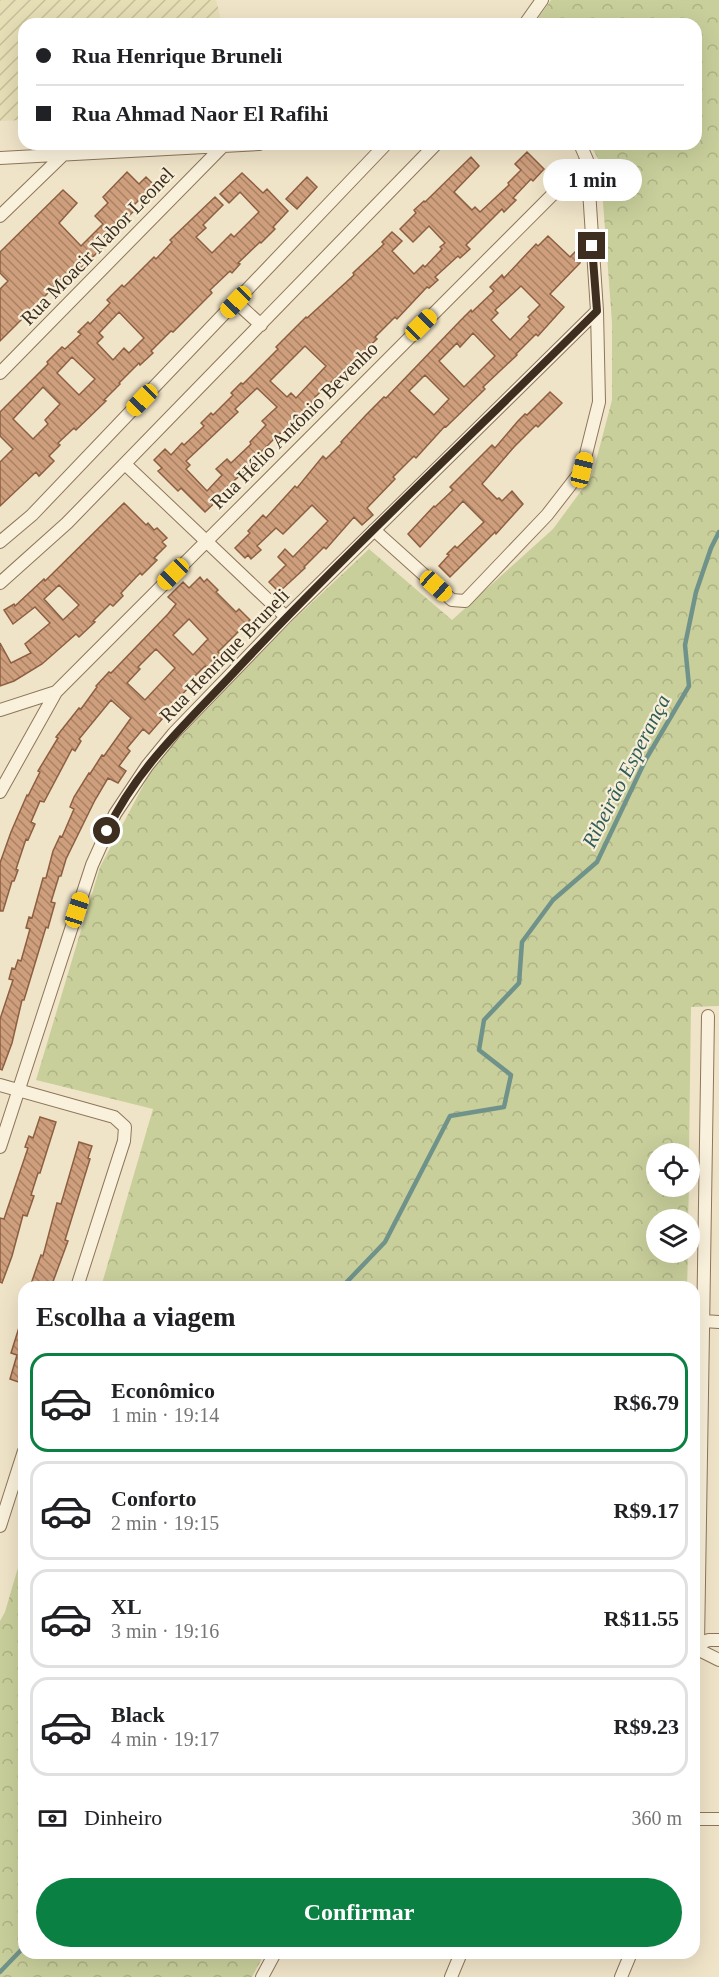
<!DOCTYPE html>
<html lang="pt">
<meta charset="utf-8">
<style>
body{margin:0;font-family:Georgia,serif;background:#f6f6f6;color:#202124;height:100vh;display:flex;flex-direction:column;font-size:22px;white-space:nowrap}
*{box-sizing:border-box;margin:0}
p{font-size:20px;color:#757577}
.icon{flex:none;width:33px;height:33px;fill:none;stroke:currentColor;stroke-width:2;stroke-linecap:round;stroke-linejoin:round}
.map{position:relative;flex:1;overflow:hidden}
.panel{position:absolute;left:18px;top:1281px;width:682px;height:678px;display:flex;flex-direction:column;background:#fff;border-radius:18px;box-shadow:0 6px 24px #0002}
.panel>*{flex:none}
.hud{position:absolute;left:18px;top:18px;width:684px;height:132px;border-radius:18px;box-shadow:0 6px 24px #0002;display:grid;align-content:center;height:132px;padding:0 18px;background:#fff}
.buttons{position:absolute;left:646px;top:1143px;display:grid;gap:12px}
.buttons a{display:grid;place-items:center;width:54px;height:54px;border-radius:50%;background:#fff;box-shadow:0 6px 24px #0002;font-size:30px}
.end{position:absolute;width:27px;height:27px;margin:-14px;border:8px solid #3d2e20;background:#fff;box-shadow:0 0 0 3px #fff}
.from{border-radius:50%}
.bubble{position:absolute;height:42px;border-radius:21px;background:#fff;box-shadow:0 6px 24px #0002;font-size:20px;font-weight:700;line-height:42px;text-align:center}
.car{position:absolute;width:18px;height:36px;margin:-18px -9px;border-radius:8px;box-shadow:0 0 4px 2px #0007;background:linear-gradient(#f5c518 24%,#345 0 40%,#f5c518 0 76%,#345 0 86%,#f5c518 0)}
.hud b{display:flex;align-items:center;gap:21px;height:57px;font-size:22px}
.hud b+b{border-top:2px solid #e0e0e0}
.hud i{width:15px;height:15px;background:#202124}
ul{padding:0;list-style:none}
li{display:flex;align-items:center;gap:18px;height:99px;margin:0 12px 9px;padding:0 6px;border:3px solid #e0e0e0;border-radius:18px}
li div{flex:1}
li b{display:block;font-size:22px}
li em{font-style:normal;font-weight:700}
li.selected{border-color:#0b8043}
li>.icon{width:54px;height:54px;stroke-width:1.5}
h2{padding:0 18px;font-size:27px;line-height:72px}
.pay{display:flex;align-items:center;gap:15px;height:66px;padding:0 18px;font-size:22px}
.pay p{margin-inline-start:auto}
.button{display:flex;gap:12px;margin-top:auto;padding:12px 18px}
.button a{flex:1;height:69px;border-radius:36px;background:#0b8043;color:#fff;font-size:24px;font-weight:700;line-height:69px;text-align:center}
.map>svg:first-child{display:block}
</style>
<div class="map">
<svg width="719" height="1977" viewBox="0 0 719 1977">
<defs>
<pattern id="farmland-furrows" width="10" height="10" patternUnits="userSpaceOnUse" patternTransform="scale(1.5)"><rect width="10" height="10" fill="#e6deb5"/><path d="M-1 1l2-2M0 10L10 0M9 11l2-2" fill="none" stroke="#c6bf9b"/></pattern>
<pattern id="forest-crowns" width="20" height="18" patternUnits="userSpaceOnUse" patternTransform="scale(1.5)"><rect width="20" height="18" fill="#c9cf9b"/><path d="M2 6a3 3 0 1 1 6 0M12 15a3 3 0 1 1 6 0" fill="none" stroke="#aeb285"/></pattern>
<pattern id="building-back-hatch" width="6" height="6" patternUnits="userSpaceOnUse" patternTransform="scale(1.5)"><rect width="6" height="6" fill="#cf9f7d"/><path d="M-1 5l2 2M0 0l6 6M5-1l2 2" fill="none" stroke="#a98266"/></pattern>
</defs>
<rect width="100%" height="100%" fill="#f0e4c8"/>
<path fill="url(#farmland-furrows)" d="M0,0H216L222,24H24V120L0,121Z"/>
<path fill="url(#forest-crowns)" d="M551,0H719V1006L691,1007L689,1153L657,1154V1186L689,1187L688,1219L657,1220V1252L688,1253L687,1287H101L153,1109L36,1080L100,867L152,769L179,738L287,626L369,549L452,620L553,529L592,476L612,400V323L600,162L590,144H696V24H534Z
M24,1547V1953H265L252,1977H0V1621L5,1612Z"/>
<g fill="none" stroke-linecap="round" stroke-linejoin="round">
<path stroke="#6f938a" stroke-width="4.5" d="M342,1287L385,1242L450,1116L504,1107L511,1075L479,1050L484,1020L519,983L522,942L553,900L597,862L646,759L689,686L685,645L696,592L711,548L719,532
M0,1972L24,1947"/>
</g>
<path fill="url(#building-back-hatch)" stroke="#8d5f41" stroke-width="1.5" fill-rule="evenodd" d="M527,152L544,169L533,181L531,179L513,198L516,200L504,212L502,209L466,245L470,249L460,258L458,256L435,277L438,280L429,288L427,287L397,319L395,317L375,337L377,339L315,397L317,399L307,409L309,411L294,425L292,423L275,438L255,458L257,460L226,488L228,490L205,512L181,488L178,491L158,471L162,468L154,460L165,449L171,455L182,443L184,445L204,426L201,423L211,413L213,415L233,395L231,393L241,383L243,384L278,349L276,347L306,317L307,318L354,275L353,273L384,244L382,242L392,232L402,241L392,251L414,274L423,265L425,267L442,249L440,247L445,243L429,226L413,242L400,229L416,213L414,210L424,201L425,202L471,157L479,166L454,192L472,210L475,207L480,212L509,185L508,183L521,170L515,164ZM305,346L326,366L296,398L291,393L287,397L270,381ZM257,388L277,407L262,421L266,425L250,442L251,444L231,463L227,459L216,469L222,475L207,491L186,469L190,465L186,461L238,412L235,409Z
M127,172L139,184L146,177L154,185L133,206L136,209L109,235L112,239L66,282L62,278L47,294L44,297L46,300L34,313L31,310L0,341V289L8,281L0,273V252L63,190L77,203L59,223L81,246L103,224L95,216L108,203L103,197Z
M242,173L263,193L267,189L288,211L273,227L275,229L261,243L260,242L238,263L240,264L232,273L230,271L210,290L212,293L173,332L171,331L151,351L153,353L140,365L139,363L119,383L120,384L104,400L106,401L76,430L74,428L58,443L60,445L49,456L54,461L39,476L36,472L0,506V462L13,449L0,436V412L48,364L47,362L62,347L65,349L81,334L78,332L88,322L90,324L110,303L107,300L122,285L124,287L154,257L156,259L172,242L170,240L215,197L223,205L203,225L206,228L196,237L212,253L231,234L234,237L259,212L240,192L229,203L220,194ZM119,312L144,338L129,353L124,348L113,360L97,343L103,337L99,333ZM72,357L95,379L79,395L57,373ZM43,387L60,404L45,420L48,424L33,439L13,419Z
M307,177L317,187L297,209L286,199Z
M548,236L570,257L580,247V263L550,294L564,307L538,336L536,334L516,354L517,355L483,387L485,389L446,427L445,426L416,458L414,456L393,477L395,479L367,508L373,515L362,525L354,517L326,549L324,547L304,567L305,568L279,592L269,582L286,565L278,557L285,549L293,557L328,521L312,505L283,534L276,528L257,546L261,550L251,559L248,555L245,558L235,548L250,533L248,531L263,515L266,518L295,486L297,488L323,456L326,459L342,443L341,442L366,415L384,397L386,398L460,321L471,310L472,312L494,291L490,287L502,275L504,278L536,244L538,246ZM521,286L540,305L528,317L530,319L510,340L491,320L498,313L495,310ZM473,333L495,356L464,387L439,361L457,343L460,347ZM425,375L449,399L434,415L409,391Z
M550,392L562,403L538,427L536,425L514,447L482,484L497,499L499,498L502,501L512,491L523,504L496,534L495,532L450,577L439,566L449,555L447,554L455,546L457,548L484,522L463,501L420,547L408,534L434,506L435,507L453,490L450,487L492,445L495,448L518,421L525,414L527,415Z
M124,503L146,525L148,523L154,530L157,528L167,538L162,542L166,546L154,558L157,560L142,575L140,573L121,593L123,596L113,606L110,604L93,621L95,622L79,637L76,634L42,664L14,681L0,686V643L11,663L31,653L25,644L50,623L35,607L13,624L4,610L14,604L15,606L44,579L45,581ZM59,585L79,605L63,620L44,599Z
M200,577L204,582L207,579L218,590L216,592L236,612L239,609L250,620L218,652L220,654L207,668L205,666L186,685L189,687L168,710L169,711L149,734L143,729L127,748L130,751L119,766L126,771L118,783L108,778L95,800L66,859L61,876H59L51,902L55,903L48,928L46,927L24,1000H22L12,1043L2,1070L0,1069V1019L13,980L9,979L12,968L15,969L18,960L21,961L30,929L26,928L29,917L32,918L43,878H46L53,851L60,836L62,837L74,809L70,807L74,797L89,773L90,774L102,755L104,756L131,718L111,700L79,739L81,741L75,751L72,749L44,802L40,801L31,822L35,824L28,840L26,839L16,869L18,870L14,881H12L3,911H0V863L11,832L27,795L28,796L40,772L38,771L58,738L56,737L79,708L81,709L97,687L96,686L109,672L111,673L168,614L176,604L168,597L183,582L189,588ZM189,619L208,639L193,655L173,635ZM156,649L175,668L145,700L127,683L140,669L138,667Z
M40,1117L56,1122L40,1173H38L31,1195L34,1196L27,1216L23,1215L12,1256L2,1283L0,1282V1218L4,1219L28,1148L25,1147L29,1136L33,1138Z
M79,1142L92,1146L88,1158L90,1159L65,1240L68,1241L51,1287H40L31,1284L41,1255L43,1256L57,1203L61,1204Z
M21,1321H24V1384L10,1379L17,1355L11,1353Z"/>
<g fill="none" stroke-linecap="round" stroke-linejoin="round">
<defs>
<path id="minor" d="M525,24L542,0
M0,158L259,144
M0,216L63,155
M236,302L261,325
M0,373L223,146
M125,464L286,617
M374,530L452,600L465,601L547,515L582,470L599,402L597,311L587,160L580,144
M0,542L32,515L386,144
M0,583L67,523L436,144
M0,710L56,692L587,160
M0,792L56,692
M0,1085L114,1117L125,1127L124,1141L77,1287
M0,1147L92,865L115,814L147,766L174,733L286,617L597,311
M703,1321L719,1322
M0,1526L24,1451
M694,1645L709,1640H719
M698,1645L708,1016
M698,1645L703,1652L719,1660
M694,1819H719
M262,1977L275,1953
M451,1977L461,1953
M621,1977L631,1953"/>
</defs>
<use href="#minor" stroke="#8d765c" stroke-width="14"/>
<use href="#minor" stroke="#faf1dc" stroke-width="12"/>
</g>
<g fill="none" stroke-linecap="round" stroke-linejoin="round">
<path stroke="#3d2e20" stroke-width="8" d="M107,831C138,765 192,718 240,666C355,544 478,429 597,311L592,246"/>
</g>
<g text-anchor="middle" stroke-width="4.5" stroke-linejoin="round" paint-order="stroke">
<g font-size="20" fill="#3d2e20" stroke="#f7eed8">
<text transform="translate(97 246) rotate(-46)" y="7">Rua Moacir Nabor Leonel</text>
<text transform="translate(294 425) rotate(-45)" y="7">Rua Hélio Antônio Bevenho</text>
<text transform="translate(224 655) rotate(-46)" y="7">Rua Henrique Bruneli</text>
</g>
<g font-size="21" font-style="italic" fill="#2f5d5a" stroke="#f7eed8">
<text transform="translate(626 771) rotate(-63)" y="7">Ribeirão Esperança</text>
</g>
</g>
</svg>
<div class="buttons">
<a><svg class="icon" aria-label="locate" viewBox="0 0 24 24"><circle cx="12" cy="12" r="6"/><path d="M12 2v4M12 18v4M2 12h4M18 12h4"/></svg></a>
<a><svg class="icon" aria-label="layers" viewBox="0 0 24 24"><path d="M12 4l9 5-9 5-9-5zM3 14l9 5 9-5"/></svg></a>
</div>
<i class="end from" style="left:107px;top:831px"></i>
<i class="end" style="left:592px;top:246px"></i>
<div class="bubble" style="left:543px;top:159px;width:99px">1 min</div>
<i class="car" style="left:236px;top:302px;rotate:224deg"></i>
<i class="car" style="left:421px;top:325px;rotate:45deg"></i>
<i class="car" style="left:142px;top:400px;rotate:224deg"></i>
<i class="car" style="left:582px;top:470px;rotate:14deg"></i>
<i class="car" style="left:173px;top:574px;rotate:225deg"></i>
<i class="car" style="left:436px;top:586px;rotate:132deg"></i>
<i class="car" style="left:77px;top:910px;rotate:18deg"></i>
<div class="hud">
<b><i class="from"></i>Rua Henrique Bruneli</b>
<b><i></i>Rua Ahmad Naor El Rafihi</b>
</div>
<section class="panel">
<h2>Escolha a viagem</h2>
<ul>
<li class="selected"><svg class="icon" aria-label="car" viewBox="0 0 24 24"><path d="M5 17H2v-5l4-1 3-4h7l3 4 3 1v5h-3M9 17h6M6 11h13"/><circle cx="7" cy="17" r="2"/><circle cx="17" cy="17" r="2"/></svg><div><b>Econômico</b><p>1 min · 19:14</p></div><em>R$6.79</em></li>
<li><svg class="icon" aria-label="car" viewBox="0 0 24 24"><path d="M5 17H2v-5l4-1 3-4h7l3 4 3 1v5h-3M9 17h6M6 11h13"/><circle cx="7" cy="17" r="2"/><circle cx="17" cy="17" r="2"/></svg><div><b>Conforto</b><p>2 min · 19:15</p></div><em>R$9.17</em></li>
<li><svg class="icon" aria-label="car" viewBox="0 0 24 24"><path d="M5 17H2v-5l4-1 3-4h7l3 4 3 1v5h-3M9 17h6M6 11h13"/><circle cx="7" cy="17" r="2"/><circle cx="17" cy="17" r="2"/></svg><div><b>XL</b><p>3 min · 19:16</p></div><em>R$11.55</em></li>
<li><svg class="icon" aria-label="car" viewBox="0 0 24 24"><path d="M5 17H2v-5l4-1 3-4h7l3 4 3 1v5h-3M9 17h6M6 11h13"/><circle cx="7" cy="17" r="2"/><circle cx="17" cy="17" r="2"/></svg><div><b>Black</b><p>4 min · 19:17</p></div><em>R$9.23</em></li>
</ul>
<div class="pay"><svg class="icon" aria-label="cash" viewBox="0 0 24 24"><path d="M3 7h18v10H3z"/><circle cx="12" cy="12" r="2"/></svg>Dinheiro<p>360 m</p></div>
<div class="button"><a>Confirmar</a></div>
</section>
</div>
